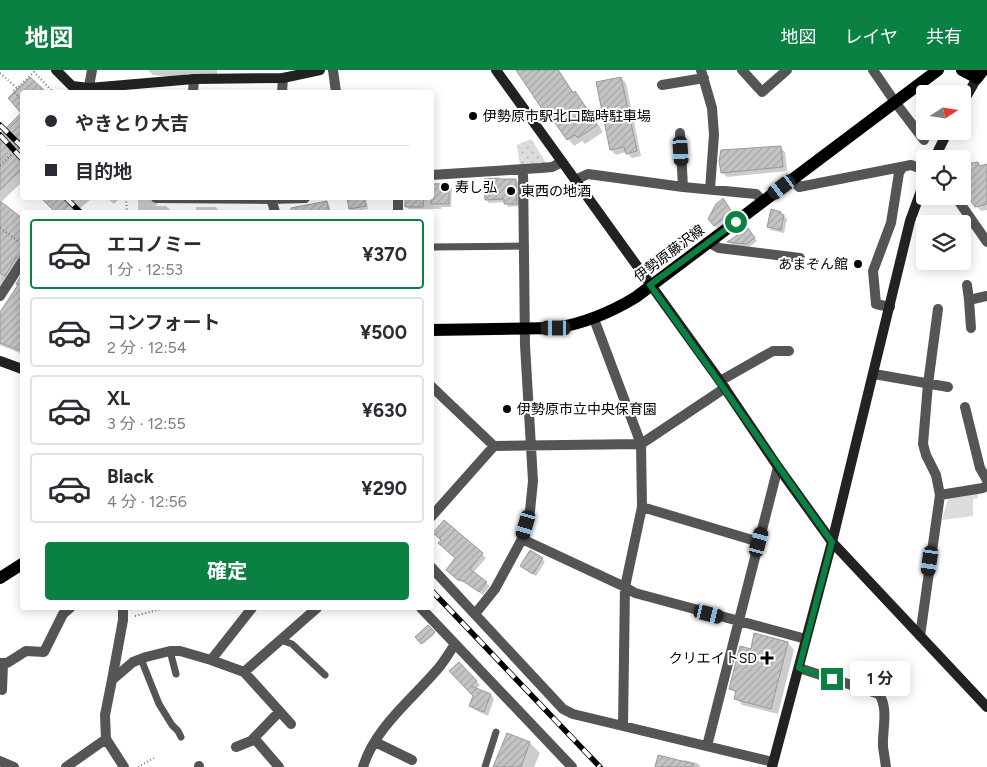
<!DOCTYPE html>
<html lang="ja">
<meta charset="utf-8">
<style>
body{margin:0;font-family:Figtree,"Noto Sans JP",sans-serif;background:#f2f2f3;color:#2b2b33;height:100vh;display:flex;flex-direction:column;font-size:19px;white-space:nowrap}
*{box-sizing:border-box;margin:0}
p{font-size:16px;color:#7c7c81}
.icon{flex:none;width:28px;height:28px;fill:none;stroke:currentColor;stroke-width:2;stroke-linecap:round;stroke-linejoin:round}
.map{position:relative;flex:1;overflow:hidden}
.drawer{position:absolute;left:20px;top:140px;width:414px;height:400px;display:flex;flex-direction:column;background:#fff;border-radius:5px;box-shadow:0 2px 12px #0003}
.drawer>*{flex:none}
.guide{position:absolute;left:20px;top:20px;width:414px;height:110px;border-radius:5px;box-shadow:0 2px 12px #0003;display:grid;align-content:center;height:110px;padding:0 25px;background:#fff}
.needle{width:32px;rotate:78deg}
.buttons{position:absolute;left:916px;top:15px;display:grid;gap:10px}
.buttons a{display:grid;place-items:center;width:55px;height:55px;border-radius:5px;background:#fff;box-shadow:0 2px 12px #0003;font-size:25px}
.end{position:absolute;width:22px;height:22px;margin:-11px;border:6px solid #0b8043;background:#fff;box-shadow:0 0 0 2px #fff}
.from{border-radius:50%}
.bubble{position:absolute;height:35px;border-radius:5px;background:#fff;box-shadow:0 2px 12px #0003;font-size:16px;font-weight:700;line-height:35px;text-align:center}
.car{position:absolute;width:15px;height:30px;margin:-15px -8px;border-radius:6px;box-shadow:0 0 4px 1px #0007;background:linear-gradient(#222 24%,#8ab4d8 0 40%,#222 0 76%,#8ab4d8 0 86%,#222 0)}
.guide b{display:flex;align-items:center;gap:18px;height:48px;font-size:19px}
.guide b+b{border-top:1px solid #e1e1e2}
.guide i{width:12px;height:12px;background:#2b2b33}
ul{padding:9px 0 0;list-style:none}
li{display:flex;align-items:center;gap:15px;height:70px;margin:0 10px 8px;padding:0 15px;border:2px solid #e1e1e2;border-radius:5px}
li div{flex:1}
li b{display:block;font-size:19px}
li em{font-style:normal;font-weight:700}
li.current{border-color:#0b8043}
li>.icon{width:45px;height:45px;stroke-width:1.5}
.cta{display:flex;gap:10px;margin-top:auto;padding:10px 25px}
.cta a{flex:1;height:58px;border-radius:5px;background:#0b8043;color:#fff;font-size:20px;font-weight:700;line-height:58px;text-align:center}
header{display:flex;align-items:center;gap:30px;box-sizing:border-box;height:70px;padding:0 25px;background:#0b8043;color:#fff}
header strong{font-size:24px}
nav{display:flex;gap:28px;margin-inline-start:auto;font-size:18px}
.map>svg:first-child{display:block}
</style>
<header>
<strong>地図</strong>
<nav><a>地図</a><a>レイヤ</a><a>共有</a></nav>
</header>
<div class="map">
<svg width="987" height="697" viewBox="0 0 987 697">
<defs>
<pattern id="garden-dots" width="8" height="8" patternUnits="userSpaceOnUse" patternTransform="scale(1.25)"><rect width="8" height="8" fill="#dcdcdc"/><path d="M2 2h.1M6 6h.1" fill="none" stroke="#bbb" stroke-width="1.8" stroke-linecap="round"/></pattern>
<pattern id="building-hatch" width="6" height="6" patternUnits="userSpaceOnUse" patternTransform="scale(1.25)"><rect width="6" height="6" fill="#c4c4c4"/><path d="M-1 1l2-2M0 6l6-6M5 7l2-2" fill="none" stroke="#a7a7a7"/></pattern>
</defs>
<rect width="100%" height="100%" fill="#fff"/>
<path fill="#dcdcdc" d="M978,423V428L973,429V446L942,450L948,429Z"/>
<path fill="url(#garden-dots)" d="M531,69L547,94L520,96L517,75Z"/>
<path fill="#0003" d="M148,0H217V4H185V6L173,7L153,5Z
M518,0H559L574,23L582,30L603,62L585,74L582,71L574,76L543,38Z
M621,8L626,13L641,86L632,88L626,82L616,85L611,80Z
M30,9L44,22H22V43L9,28Z
M22,44V112L0,133V65Z
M780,77L785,82L787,101L727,107L722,102Z
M978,93L982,97L987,96V140L981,141L976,136Z
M516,110L519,113V136L508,137L505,132L489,133L486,129Z
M431,113H439L441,115L449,116L452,119L451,137H441V139H409L406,136V128H431Z
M43,128H92L76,142H56Z
M107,128H120L114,134Z
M138,128H160L156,136H166L173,142H138Z
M348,128H366L368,139L353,142L350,139Z
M326,132L329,134L331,142H294L293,139Z
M726,133L734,146L717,158L714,155Z
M1,134L22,149V195L0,227Z
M196,137H216L220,142H263H196Z
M781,143L787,149L784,163L771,160L768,157Z
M748,159L757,171L749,177L732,175L729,172Z
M22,206V284L0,275V244L20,215L18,213Z
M482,484L486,488L473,503L490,516L483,525L465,511L463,513L451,504Z
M542,489L545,492L536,506L525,499Z
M428,557L435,564L423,574L417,567Z
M755,565L788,573L794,580L778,644L742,635L736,628L737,625L730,618L752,580Z
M459,594L480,615L476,619L491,625L494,629L488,646L475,640L471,636L475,626Z
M507,664L530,673L540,683L534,697H495Z
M684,690L697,693L701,697H657L683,692Z"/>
<path fill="url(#building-hatch)" stroke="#999" d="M516,0H558L573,23L575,21L597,55L578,68L575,65L567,70L544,37L542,39Z
M30,7L46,22H22V99L0,120V64L21,43L8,28Z
M621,7L637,81L626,84L624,77L610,80L596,12Z
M781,76L783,97L721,103L719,91L721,80Z
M978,92L979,96L987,94V134L975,137L962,118V95Z
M499,108V109H516L517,134H504V129L485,130L484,109Z
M431,114H449V134H431Z
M41,128H77L61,142H55Z
M347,128H364L366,136L349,139Z
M405,128H424L423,137H405Z
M723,128L732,142L714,156L708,149L716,134Z
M0,131L22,148V185L16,188L5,206L0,203Z
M327,131L329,142H291V138Z
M771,139L781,142V144L784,145L781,160L767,157Z
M748,158L755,168L746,174L727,172Z
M22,204V281L0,273V242L18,215L16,214Z
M444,450L483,483L470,499L487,512L479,522L460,509L459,511L446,500L455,488L438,473L441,470L433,463Z
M530,480L543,488L533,504L520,496Z
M428,555L435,562L421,574L415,567Z
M754,563L788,572L771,639L734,629L736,621L729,619L740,576L751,579Z
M459,592L477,611L471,616L491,624L484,642L469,636L473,626L449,601Z
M507,663L530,672L521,697H493Z
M658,685L694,694L693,697H655Z"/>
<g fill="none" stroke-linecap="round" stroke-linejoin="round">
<path stroke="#777" stroke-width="2" stroke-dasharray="1 2.5" stroke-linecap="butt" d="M0,3L17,18L34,2L53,22
M17,18L13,21L22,30
M0,95L22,74
M126,128L127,142
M0,158L22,174
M135,546L165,538
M138,697L154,688"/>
<path stroke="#555" stroke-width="7" d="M431,177L525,176
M281,570L292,574L325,605
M170,581L176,604
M141,589L159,634L172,655L178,661L181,667
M485,697L496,662"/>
<path stroke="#555" stroke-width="10" d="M333,0L336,22
M701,0L712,38L714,65L710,119
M742,0L762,22L787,0
M873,0L895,32L924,70
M662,15L704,8
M88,22L92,0
M193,22L194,9
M282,22L283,8
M680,63L683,117
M431,105L541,98L552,97L562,92
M793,109L799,117L911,95L925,100
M575,110L588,104L683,117L756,124L763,131
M955,126L987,172
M156,128L271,129L305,128
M271,128L275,142
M398,142V128
M708,172L719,178L800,188
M967,215L969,230
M0,226L22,192
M890,237L876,234L873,201L891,153L899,103L902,98
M594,249L641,374L642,437L625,517L623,656
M971,258L969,230L987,226
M874,304L948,317
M720,311L773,281H789
M431,316L494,376L641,374L725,318
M965,337L980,398L987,410
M940,425L983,418L987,415
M642,437L759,472
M431,447L494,376
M522,469L625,517L635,523L806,569
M431,497L563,639L573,644L773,692
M421,538L572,697
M475,544L495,519L522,469L530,441L533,411L525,275L523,99
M920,566L940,425L936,405L926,385L923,374L928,314L938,239
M211,590L244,602L291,654
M0,593H7L26,581L44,582L63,544L70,538
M799,598L879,624C889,639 882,660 883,677C884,683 885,690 886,697
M244,602L317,538
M112,610L123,550V538
M2,620L3,594
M254,668L279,697
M106,669L124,697
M375,672L412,690
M707,676L778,397
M236,677L251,671L279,642
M0,691L14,697
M66,697L106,669L105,645L112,610L133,592L146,587L170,581H180L211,590L252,538
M199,697V696
M363,697C375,658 410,631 435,602C443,594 449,583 455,574"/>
<path stroke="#222" stroke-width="10" d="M56,0L72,16L89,18L194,9L283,8L320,0
M496,0L720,311L778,397L832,472L987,637
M962,34L977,8
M934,89L948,61
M0,291L22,299
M772,697L832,472L910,151L925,110"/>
<path stroke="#000" stroke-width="12" d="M962,0L977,8L983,0
M431,260L556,258C585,253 610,243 636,227L938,0
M0,508L22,494"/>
<defs>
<path id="rail" d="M0,55L22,77
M0,65L22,89
M66,128L80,142
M431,520L600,697"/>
</defs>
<use href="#rail" stroke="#000" stroke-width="5.5"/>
<use href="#rail" stroke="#fff" stroke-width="4" stroke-dasharray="11" stroke-linecap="butt"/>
</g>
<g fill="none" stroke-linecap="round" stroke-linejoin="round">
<path stroke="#0b8043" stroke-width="6" d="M736,152L650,215C712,300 771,387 832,472L799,598L832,609"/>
</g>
<g fill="#000" stroke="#fff" stroke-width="2">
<circle cx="473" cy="46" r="5"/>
<circle cx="445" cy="117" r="5"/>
<circle cx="511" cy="121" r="5"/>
<circle cx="858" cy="194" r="5"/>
<circle cx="507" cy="339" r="5"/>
<path d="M764.5 580.5h5v5h5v5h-5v5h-5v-5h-5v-5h5z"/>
</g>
<g text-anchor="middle" stroke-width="4" stroke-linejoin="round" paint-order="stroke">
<g font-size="14" fill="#000" stroke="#fff" text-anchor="start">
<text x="483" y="51">伊勢原市駅北口臨時駐車場</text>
<text x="455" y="122">寿し弘</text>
<text x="521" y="126">東西の地酒</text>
<text x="848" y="199" text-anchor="end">あまぞん館</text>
<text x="517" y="344">伊勢原市立中央保育園</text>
<text x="757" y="593" text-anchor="end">クリエイトSD</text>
</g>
<g font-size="14" fill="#000" stroke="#fff">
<text transform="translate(669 183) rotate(-37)" y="5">伊勢原藤沢線</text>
</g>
</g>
</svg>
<div class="buttons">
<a><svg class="needle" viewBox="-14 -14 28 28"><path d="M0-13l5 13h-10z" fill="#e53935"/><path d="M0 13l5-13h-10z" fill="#7c7c81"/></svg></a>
<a><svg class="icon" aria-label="locate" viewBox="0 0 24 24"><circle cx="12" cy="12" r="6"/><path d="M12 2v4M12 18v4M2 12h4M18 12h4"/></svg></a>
<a><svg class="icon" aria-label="layers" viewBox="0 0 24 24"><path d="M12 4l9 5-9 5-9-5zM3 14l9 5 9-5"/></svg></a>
</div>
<i class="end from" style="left:736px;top:152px"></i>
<i class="end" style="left:832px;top:609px"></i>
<div class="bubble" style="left:850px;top:591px;width:60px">1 分</div>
<i class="car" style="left:681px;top:81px;rotate:176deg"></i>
<i class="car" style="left:782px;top:117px;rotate:233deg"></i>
<i class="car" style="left:556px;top:258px;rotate:270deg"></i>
<i class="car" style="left:526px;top:455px;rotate:196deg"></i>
<i class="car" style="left:759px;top:472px;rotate:15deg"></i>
<i class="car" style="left:930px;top:491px;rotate:188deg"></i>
<i class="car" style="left:709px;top:544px;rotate:104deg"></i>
<div class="guide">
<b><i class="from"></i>やきとり大吉</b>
<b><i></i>目的地</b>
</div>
<section class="drawer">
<ul>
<li class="current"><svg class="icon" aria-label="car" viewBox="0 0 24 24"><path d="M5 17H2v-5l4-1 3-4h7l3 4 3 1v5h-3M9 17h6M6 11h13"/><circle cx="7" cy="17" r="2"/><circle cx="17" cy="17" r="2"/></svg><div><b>エコノミー</b><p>1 分 · 12:53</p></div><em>¥370</em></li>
<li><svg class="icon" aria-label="car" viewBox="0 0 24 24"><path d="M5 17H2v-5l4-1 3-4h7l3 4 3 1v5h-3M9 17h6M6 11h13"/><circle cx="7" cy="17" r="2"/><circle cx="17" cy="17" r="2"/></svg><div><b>コンフォート</b><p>2 分 · 12:54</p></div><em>¥500</em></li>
<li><svg class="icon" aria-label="car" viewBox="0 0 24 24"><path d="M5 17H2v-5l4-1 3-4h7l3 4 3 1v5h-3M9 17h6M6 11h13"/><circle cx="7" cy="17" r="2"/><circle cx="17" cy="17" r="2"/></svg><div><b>XL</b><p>3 分 · 12:55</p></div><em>¥630</em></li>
<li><svg class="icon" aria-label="car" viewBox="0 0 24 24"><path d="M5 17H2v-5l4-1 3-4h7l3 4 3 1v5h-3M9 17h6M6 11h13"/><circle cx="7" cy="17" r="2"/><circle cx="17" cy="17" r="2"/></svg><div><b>Black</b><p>4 分 · 12:56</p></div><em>¥290</em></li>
</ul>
<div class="cta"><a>確定</a></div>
</section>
</div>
